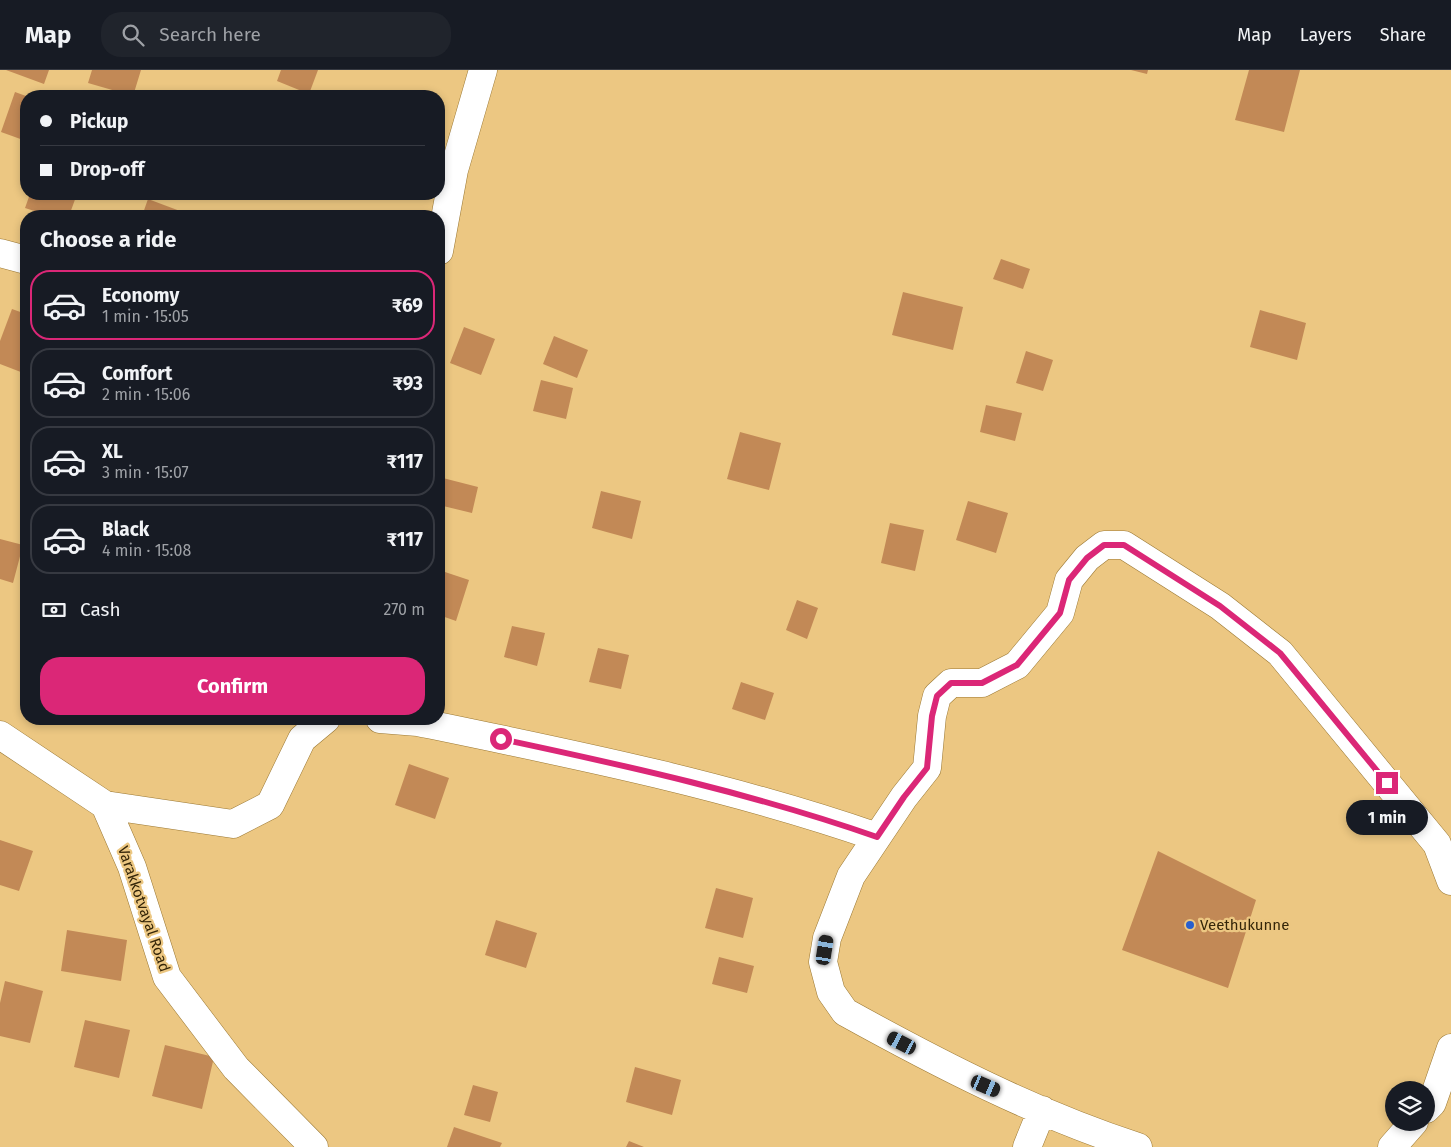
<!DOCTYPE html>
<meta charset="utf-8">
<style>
body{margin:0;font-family:"Fira Sans",sans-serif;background:#20242c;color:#f1f3f6;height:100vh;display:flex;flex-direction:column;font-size:19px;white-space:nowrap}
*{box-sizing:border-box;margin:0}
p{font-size:16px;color:#9ea1a6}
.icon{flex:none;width:28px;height:28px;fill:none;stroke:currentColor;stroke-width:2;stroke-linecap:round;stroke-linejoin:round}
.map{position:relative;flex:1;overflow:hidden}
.details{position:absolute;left:20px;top:140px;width:425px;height:515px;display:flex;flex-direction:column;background:#171b24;border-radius:20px;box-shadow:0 2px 8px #0003}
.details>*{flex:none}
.top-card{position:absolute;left:20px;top:20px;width:425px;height:110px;border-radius:20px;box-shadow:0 2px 8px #0003;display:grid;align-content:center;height:110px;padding:0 20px;background:#171b24}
.fabs{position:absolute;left:1385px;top:1011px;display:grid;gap:10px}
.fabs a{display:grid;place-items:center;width:50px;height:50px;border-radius:50%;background:#171b24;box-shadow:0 2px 8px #0003;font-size:25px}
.end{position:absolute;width:22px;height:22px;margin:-11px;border:6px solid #db2777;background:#fff;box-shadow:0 0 0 2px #fff}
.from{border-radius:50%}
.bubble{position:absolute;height:35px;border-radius:18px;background:#171b24;box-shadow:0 2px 8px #0003;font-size:16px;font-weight:700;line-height:35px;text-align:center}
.car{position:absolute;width:15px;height:30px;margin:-15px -8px;border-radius:6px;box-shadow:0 0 4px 1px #0007;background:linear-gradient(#222 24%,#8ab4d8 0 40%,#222 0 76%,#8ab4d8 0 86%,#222 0)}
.top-card b{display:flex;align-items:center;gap:18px;height:48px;font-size:19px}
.top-card b+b{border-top:1px solid #363941}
.top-card i{width:12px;height:12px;background:#f1f3f6}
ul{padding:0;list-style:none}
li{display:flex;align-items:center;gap:15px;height:70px;margin:0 10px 8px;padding:0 10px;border:2px solid #363941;border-radius:20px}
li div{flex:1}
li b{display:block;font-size:19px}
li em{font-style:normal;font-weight:700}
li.selected{border-color:#db2777}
li>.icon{width:45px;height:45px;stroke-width:1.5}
h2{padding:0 20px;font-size:22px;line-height:60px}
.pay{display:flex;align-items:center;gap:12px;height:55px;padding:0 20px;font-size:19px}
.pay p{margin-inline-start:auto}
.cta{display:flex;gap:10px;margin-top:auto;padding:10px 20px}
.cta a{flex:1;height:58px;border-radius:20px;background:#db2777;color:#fff;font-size:20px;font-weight:700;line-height:58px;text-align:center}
header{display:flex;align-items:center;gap:30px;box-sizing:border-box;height:70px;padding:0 25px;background:#171b24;border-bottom:1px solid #363941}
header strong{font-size:24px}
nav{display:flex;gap:28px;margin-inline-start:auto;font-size:18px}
.search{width:350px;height:45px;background:#20242c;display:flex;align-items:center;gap:12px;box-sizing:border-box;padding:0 18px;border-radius:20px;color:#9ea1a6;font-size:19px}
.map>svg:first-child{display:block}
</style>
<header>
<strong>Map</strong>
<div class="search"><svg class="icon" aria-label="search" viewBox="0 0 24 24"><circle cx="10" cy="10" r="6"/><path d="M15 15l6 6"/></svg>Search here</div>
<nav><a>Map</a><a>Layers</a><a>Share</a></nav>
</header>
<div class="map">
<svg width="1451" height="1077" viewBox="0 0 1451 1077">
<rect width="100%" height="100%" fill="#ecc782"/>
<path fill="#c28956" d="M6,0H49L44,14Z
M92,0H141L133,26L88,13Z
M281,0H318L309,24L277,11Z
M1131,0H1148L1147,4Z
M1249,0H1300L1284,62L1235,50Z
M15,22L26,26V71L1,62Z
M30,124H77L69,146H50L25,138Z
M148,129L188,144V146H142Z
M1001,189L1030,199L1023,219L993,209Z
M903,222L963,237L953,280L892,265Z
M12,239L26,244V304L0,294V271Z
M1260,240L1306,253L1297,290L1250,277Z
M464,257L495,269L481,305L450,293Z
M554,266L588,280L577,308L543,294Z
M1026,281L1053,290L1043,321L1016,313Z
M541,310L573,318L566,349L533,341Z
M986,335L1022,343L1015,371L980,362Z
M740,362L781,373L769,420L727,409Z
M439,407L478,417L472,443L439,435Z
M601,421L641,431L632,469L592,458Z
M968,431L1008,443L996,483L956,470Z
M890,453L924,460L915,501L881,493Z
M0,469L23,475L13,513L0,509Z
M439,500L469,510L456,551L439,545Z
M797,530L818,538L807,569L786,560Z
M512,556L545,563L537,596L504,587Z
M598,578L629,585L621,619L589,612Z
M741,612L774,623L765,650L732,639Z
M409,694L449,708L435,749L395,735Z
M0,770L33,781L19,821L0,815Z
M1158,781L1256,830L1228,918L1122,880Z
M716,818L753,828L743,868L705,858Z
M496,850L537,863L526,898L485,885Z
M67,860L127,870L121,911L61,901Z
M719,887L754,896L747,923L712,914Z
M5,911L43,921L30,973L0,966V933Z
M85,950L130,960L119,1008L74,997Z
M165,975L214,987L202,1039L152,1026Z
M635,997L681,1010L672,1045L626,1032Z
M473,1015L498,1022L490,1052L464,1045Z
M454,1057L502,1073L500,1077H447Z
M629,1071L644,1077H626Z"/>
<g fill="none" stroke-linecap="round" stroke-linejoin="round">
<defs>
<path id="minor" d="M439,181L454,100L483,0
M0,183L26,190
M380,649L418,652C573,684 727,715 877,767
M0,665L105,735L132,797L167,907L236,998L314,1077
M105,735L233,754L270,735L302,669L326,649
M1426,1039L1432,1033L1451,978
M1027,1077L1042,1040
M1138,1077C1036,1044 939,994 845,942L831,922L823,892L827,868L851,806L904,727L927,698L932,646L937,626L951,613H982L1017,595L1060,543L1069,510L1087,488L1104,475H1124L1220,536L1280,583L1437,774L1451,811
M1392,1077L1414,1052"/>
</defs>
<use href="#minor" stroke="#9b7833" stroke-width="29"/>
<use href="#minor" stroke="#fff" stroke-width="28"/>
</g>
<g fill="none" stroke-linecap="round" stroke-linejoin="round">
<path stroke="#db2777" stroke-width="6" d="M501,669C628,696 754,724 877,767L904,727L927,698L932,646L937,626L951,613H982L1017,595L1060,543L1069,510L1087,488L1104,475H1124L1220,536L1280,583L1387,713"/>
</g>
<circle fill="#285fcd" stroke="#ecc782" stroke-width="2" cx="1190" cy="855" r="5"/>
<g text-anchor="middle" stroke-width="4.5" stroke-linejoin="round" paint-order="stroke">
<g font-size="15" fill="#352609" stroke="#ecc782">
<text transform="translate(144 839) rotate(71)" y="5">Varakkotvayal Road</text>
</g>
<g font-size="15" fill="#352609" stroke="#ecc782" text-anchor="start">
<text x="1200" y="860">Veethukunne</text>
</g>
</g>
</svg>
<div class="fabs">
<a><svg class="icon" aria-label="layers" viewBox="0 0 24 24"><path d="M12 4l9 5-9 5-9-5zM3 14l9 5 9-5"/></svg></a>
</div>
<i class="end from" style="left:501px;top:669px"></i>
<i class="end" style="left:1387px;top:713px"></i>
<div class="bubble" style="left:1346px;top:730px;width:82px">1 min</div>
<i class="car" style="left:825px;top:880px;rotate:9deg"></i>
<i class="car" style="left:902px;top:973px;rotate:297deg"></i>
<i class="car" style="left:986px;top:1016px;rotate:113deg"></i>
<div class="top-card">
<b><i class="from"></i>Pickup</b>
<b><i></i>Drop-off</b>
</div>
<section class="details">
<h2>Choose a ride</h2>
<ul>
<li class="selected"><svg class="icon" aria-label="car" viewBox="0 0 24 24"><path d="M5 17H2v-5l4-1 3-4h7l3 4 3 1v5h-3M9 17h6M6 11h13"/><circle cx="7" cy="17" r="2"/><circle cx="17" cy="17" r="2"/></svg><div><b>Economy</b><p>1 min · 15:05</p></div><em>₹69</em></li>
<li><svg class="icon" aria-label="car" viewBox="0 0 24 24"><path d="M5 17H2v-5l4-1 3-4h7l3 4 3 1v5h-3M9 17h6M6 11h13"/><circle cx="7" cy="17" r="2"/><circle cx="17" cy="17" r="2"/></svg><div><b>Comfort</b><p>2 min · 15:06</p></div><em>₹93</em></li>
<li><svg class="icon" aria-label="car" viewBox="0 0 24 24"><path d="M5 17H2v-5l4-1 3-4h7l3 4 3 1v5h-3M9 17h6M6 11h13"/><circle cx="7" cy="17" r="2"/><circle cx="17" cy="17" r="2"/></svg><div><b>XL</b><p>3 min · 15:07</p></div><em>₹117</em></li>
<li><svg class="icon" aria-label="car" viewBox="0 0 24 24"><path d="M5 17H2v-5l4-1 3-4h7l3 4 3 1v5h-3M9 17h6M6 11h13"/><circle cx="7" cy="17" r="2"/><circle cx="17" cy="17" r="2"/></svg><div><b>Black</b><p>4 min · 15:08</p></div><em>₹117</em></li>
</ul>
<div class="pay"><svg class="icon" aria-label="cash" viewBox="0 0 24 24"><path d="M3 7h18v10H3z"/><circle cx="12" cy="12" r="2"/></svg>Cash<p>270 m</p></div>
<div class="cta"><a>Confirm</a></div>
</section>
</div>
